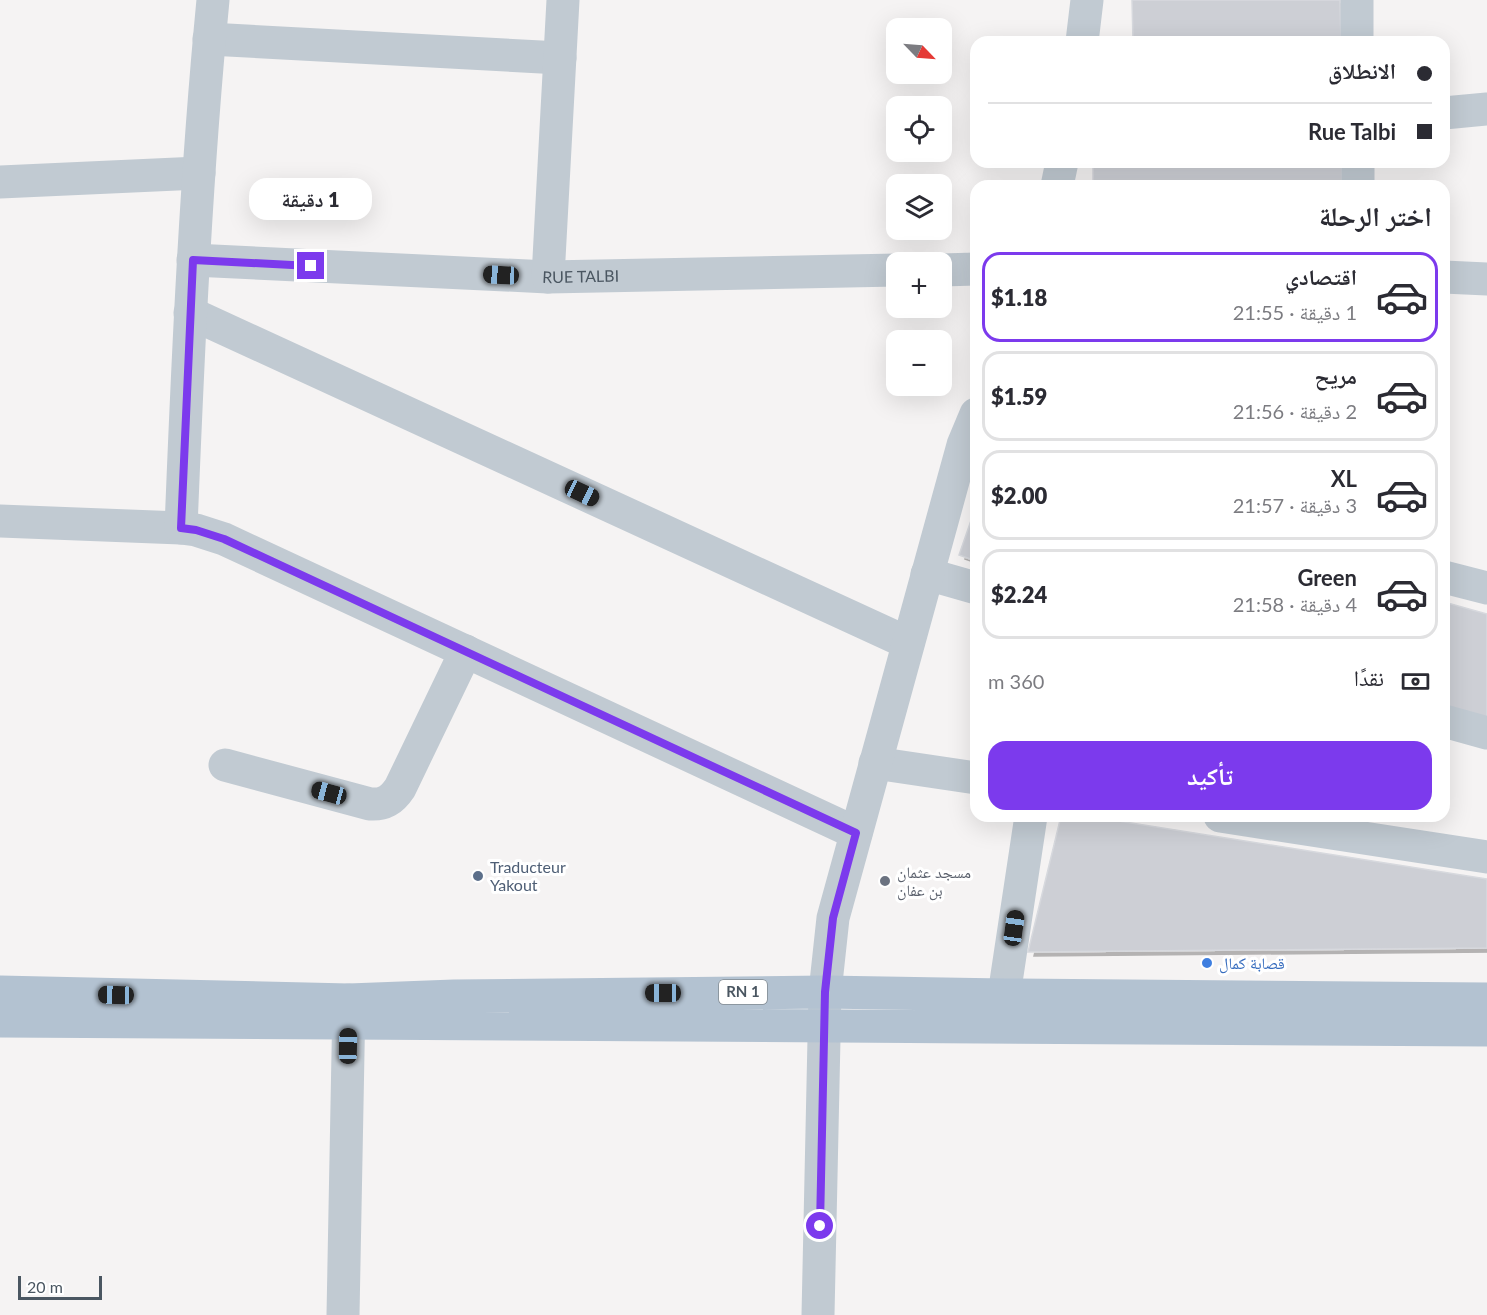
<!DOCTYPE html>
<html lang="ar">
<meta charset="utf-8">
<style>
body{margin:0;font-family:Lato,"Noto Naskh Arabic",sans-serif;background:#f2f2f3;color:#2b2b33;direction:rtl;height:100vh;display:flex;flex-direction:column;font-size:22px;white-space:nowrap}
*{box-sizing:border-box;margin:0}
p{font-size:20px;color:#7c7c81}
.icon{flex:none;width:33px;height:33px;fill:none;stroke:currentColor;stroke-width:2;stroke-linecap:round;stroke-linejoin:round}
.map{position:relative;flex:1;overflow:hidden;direction:ltr}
.panel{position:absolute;left:970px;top:180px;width:480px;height:642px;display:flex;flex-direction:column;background:#fff;border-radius:18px;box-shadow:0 6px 24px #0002;direction:rtl}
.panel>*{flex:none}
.banner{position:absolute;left:970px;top:36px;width:480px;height:132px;border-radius:18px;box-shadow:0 6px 24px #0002;direction:rtl;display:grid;align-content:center;height:132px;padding:0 18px;background:#fff}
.needle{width:39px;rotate:115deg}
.fabs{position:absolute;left:886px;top:18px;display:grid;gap:12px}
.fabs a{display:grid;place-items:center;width:66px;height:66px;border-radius:12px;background:#fff;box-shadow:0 6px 24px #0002;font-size:30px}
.scale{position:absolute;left:18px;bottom:15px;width:84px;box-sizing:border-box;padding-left:6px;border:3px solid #4a5661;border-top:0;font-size:16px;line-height:21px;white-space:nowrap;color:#4a5661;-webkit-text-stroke:4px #fff;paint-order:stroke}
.end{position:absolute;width:27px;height:27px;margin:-14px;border:8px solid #7c3aed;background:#fff;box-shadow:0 0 0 3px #fff}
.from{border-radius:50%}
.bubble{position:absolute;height:42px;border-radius:18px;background:#fff;box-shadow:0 6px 24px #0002;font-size:20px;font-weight:800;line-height:42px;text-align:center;direction:rtl}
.car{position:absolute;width:18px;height:36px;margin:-18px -9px;border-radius:8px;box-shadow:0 0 4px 2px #0007;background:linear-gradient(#222 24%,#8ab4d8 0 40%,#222 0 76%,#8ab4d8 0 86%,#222 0)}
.banner b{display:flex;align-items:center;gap:21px;height:57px;font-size:22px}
.banner b+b{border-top:2px solid #e1e1e2}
.banner i{width:15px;height:15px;background:#2b2b33}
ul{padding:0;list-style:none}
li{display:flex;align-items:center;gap:18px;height:90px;margin:0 12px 9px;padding:0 6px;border:3px solid #e1e1e2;border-radius:18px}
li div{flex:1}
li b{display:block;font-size:22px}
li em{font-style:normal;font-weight:800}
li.current{border-color:#7c3aed}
li>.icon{width:54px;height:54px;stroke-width:1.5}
h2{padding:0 18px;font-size:27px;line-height:72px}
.pay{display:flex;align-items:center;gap:15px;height:66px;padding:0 18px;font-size:22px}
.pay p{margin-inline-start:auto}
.action{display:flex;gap:12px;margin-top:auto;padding:12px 18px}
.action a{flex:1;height:69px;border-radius:18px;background:#7c3aed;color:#fff;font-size:24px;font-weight:800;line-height:69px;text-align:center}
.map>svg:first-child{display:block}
</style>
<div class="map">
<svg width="1487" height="1315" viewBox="0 0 1487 1315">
<defs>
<filter id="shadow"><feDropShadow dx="6" dy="4" stdDeviation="0" flood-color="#0004"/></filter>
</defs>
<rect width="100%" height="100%" fill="#f5f3f3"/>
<path fill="#cdcfd5" stroke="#d7d9de" stroke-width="1.5" filter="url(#shadow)" d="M1132,0H1340L1341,42H1133Z
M1093,162H1342V186H1093Z
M976,506V561L959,555Z
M1444,602L1487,614V721L1444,708Z
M1061,816H1087L1487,879V948L1028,952Z"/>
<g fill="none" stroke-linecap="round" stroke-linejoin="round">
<g stroke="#c1cad2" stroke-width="33">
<path d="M1357,0V42"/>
<path d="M209,39L560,58"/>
<path d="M1082,42L1087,0"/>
<path d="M1444,113L1487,109"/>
<path d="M0,182L199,173"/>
<path d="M1057,186L1062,162"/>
<path d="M1358,186V162"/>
<path id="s1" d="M193,260L548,277L897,270"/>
<path d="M942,270L976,269"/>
<path d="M548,277L563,0"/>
<path d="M1444,277L1487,279"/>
<path d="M190,313L908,643"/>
<path d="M0,521L181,528L196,530L224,539L856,833"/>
<path d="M181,528C188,352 196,176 213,0"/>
<path d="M927,574L976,588"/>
<path d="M1444,577L1487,588"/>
<path d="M1444,721L1487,733"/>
<path d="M875,763L976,778"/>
<path d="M225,765L370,804C384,805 392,800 400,788L466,651"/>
<path d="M1220,816L1487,857"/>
<path d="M1004,995L1031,816"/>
<path d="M343,1315L349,1000"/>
<path d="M818,1315L825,992L833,918L963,445L976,414"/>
</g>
<path stroke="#b3c2d1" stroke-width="33" d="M0,992L349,1000L454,996L825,992L1004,995L1487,999
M0,1021L1487,1030"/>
</g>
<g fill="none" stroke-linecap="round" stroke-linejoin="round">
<path stroke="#7c3aed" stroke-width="8" d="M311,266L193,260L181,528L196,530L224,539L856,833L833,918L825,992L820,1226"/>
</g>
<circle fill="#5c6f8a" stroke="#fff" stroke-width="2" cx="478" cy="876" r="6"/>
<circle fill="#6b7280" stroke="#fff" stroke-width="2" cx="885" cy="881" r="6"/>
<circle fill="#3f7fe0" stroke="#fff" stroke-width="2" cx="1207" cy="963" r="6"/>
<g text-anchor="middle" stroke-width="6" stroke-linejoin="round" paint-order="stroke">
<rect fill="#fff" stroke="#808990" stroke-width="1.5" x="719" y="980" width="48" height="24" rx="4.5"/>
<g font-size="15" font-weight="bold" fill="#4a5661">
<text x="743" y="997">RN 1</text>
</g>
<g font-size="16" fill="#4a5661" stroke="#fff">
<text dy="6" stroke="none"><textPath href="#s1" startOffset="388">RUE TALBI</textPath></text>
</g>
<g font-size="16" fill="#4e5e75" stroke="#fff" text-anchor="start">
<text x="490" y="873">Traducteur<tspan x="490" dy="18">Yakout</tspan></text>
</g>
<g font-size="16" fill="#5b616d" stroke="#fff" text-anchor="start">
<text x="897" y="878">مسجد عثمان<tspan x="897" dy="18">بن عفان</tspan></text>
</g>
<g font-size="16" fill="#366cbe" stroke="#fff" text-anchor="start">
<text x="1219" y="969">قصابة كمال</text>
</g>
</g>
</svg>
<div class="fabs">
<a><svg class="needle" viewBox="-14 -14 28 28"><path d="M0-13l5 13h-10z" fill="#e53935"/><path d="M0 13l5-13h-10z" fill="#7c7c81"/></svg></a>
<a><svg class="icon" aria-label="locate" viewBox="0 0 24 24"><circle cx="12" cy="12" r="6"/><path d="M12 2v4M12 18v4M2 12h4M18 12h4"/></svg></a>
<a><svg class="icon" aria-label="layers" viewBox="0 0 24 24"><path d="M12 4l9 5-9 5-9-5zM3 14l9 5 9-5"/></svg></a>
<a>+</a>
<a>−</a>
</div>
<div class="scale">20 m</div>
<i class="end from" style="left:820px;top:1226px"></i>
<i class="end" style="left:311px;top:266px"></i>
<div class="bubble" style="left:249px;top:178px;width:123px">1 دقيقة</div>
<i class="car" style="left:501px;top:275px;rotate:273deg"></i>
<i class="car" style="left:582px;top:493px;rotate:115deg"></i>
<i class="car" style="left:329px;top:793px;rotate:285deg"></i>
<i class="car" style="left:1014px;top:928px;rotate:8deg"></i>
<i class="car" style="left:663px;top:993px;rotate:270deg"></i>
<i class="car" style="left:116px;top:995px;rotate:271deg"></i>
<i class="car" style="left:348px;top:1046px;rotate:1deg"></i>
<div class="banner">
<b><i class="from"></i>الانطلاق</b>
<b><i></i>Rue Talbi</b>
</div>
<section class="panel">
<h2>اختر الرحلة</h2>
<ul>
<li class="current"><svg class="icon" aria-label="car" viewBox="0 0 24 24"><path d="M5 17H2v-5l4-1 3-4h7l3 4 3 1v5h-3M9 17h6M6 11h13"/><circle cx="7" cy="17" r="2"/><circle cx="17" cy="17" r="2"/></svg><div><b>اقتصادي</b><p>1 دقيقة · 21:55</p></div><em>$1.18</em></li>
<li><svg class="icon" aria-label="car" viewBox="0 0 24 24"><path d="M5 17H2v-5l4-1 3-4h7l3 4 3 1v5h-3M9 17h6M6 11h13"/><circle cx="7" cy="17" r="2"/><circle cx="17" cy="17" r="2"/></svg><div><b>مريح</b><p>2 دقيقة · 21:56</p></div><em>$1.59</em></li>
<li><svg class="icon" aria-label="car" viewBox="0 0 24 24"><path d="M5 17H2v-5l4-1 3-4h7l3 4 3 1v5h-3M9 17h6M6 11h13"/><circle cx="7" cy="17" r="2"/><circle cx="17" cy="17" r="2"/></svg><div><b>XL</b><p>3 دقيقة · 21:57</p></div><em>$2.00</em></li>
<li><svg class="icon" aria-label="car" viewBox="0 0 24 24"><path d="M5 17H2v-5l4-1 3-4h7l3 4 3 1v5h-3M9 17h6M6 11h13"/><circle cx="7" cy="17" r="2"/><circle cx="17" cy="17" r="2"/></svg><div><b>Green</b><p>4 دقيقة · 21:58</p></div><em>$2.24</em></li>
</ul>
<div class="pay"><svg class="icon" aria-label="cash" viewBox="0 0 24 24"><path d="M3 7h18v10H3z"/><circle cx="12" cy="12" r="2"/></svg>نقدًا<p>360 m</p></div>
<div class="action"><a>تأكيد</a></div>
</section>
</div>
